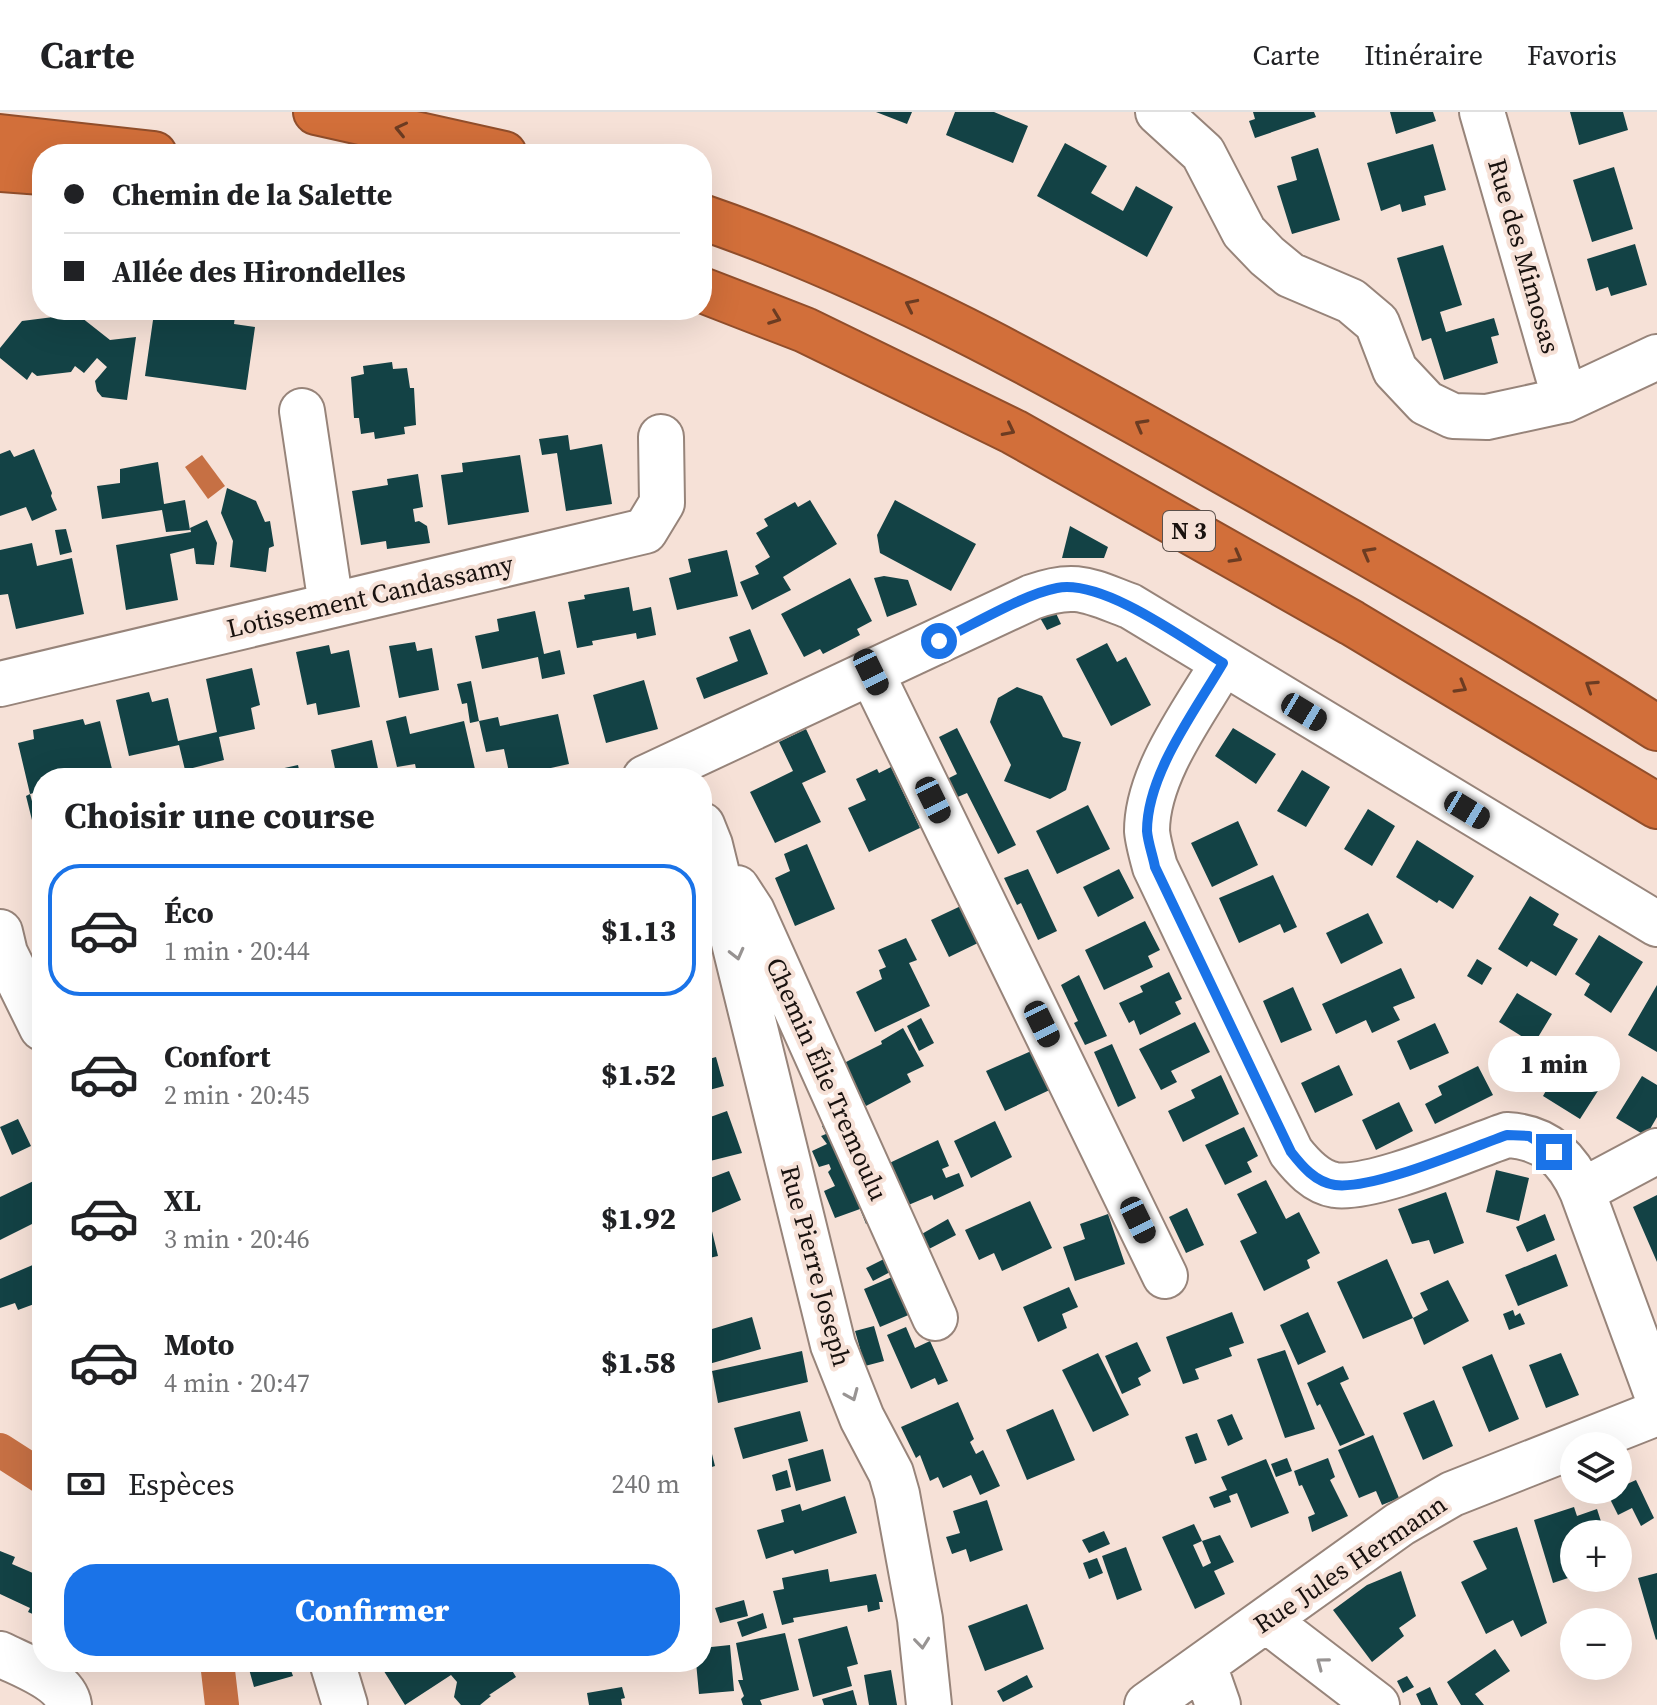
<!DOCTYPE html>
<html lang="fr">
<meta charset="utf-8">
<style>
body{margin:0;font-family:"Source Serif 4",serif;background:#f2f2f2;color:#202124;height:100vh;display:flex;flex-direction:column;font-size:30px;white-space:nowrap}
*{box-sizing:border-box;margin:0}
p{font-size:26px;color:#757577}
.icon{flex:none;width:44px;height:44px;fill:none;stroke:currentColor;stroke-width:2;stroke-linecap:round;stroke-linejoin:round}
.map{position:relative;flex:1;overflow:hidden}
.sheet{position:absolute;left:32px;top:656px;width:680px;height:904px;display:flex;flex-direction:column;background:#fff;border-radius:32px;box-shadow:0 8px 32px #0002}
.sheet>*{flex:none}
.top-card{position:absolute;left:32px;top:32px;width:680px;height:176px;border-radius:32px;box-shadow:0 8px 32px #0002;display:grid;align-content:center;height:176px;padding:0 32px;background:#fff}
.controls{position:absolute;left:1560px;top:1320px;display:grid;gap:16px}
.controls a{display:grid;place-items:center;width:72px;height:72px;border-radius:50%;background:#fff;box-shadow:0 8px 32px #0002;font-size:40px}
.end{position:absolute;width:36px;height:36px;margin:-18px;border:10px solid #1a73e8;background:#fff;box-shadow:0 0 0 4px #fff}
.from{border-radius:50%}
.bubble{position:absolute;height:56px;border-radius:28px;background:#fff;box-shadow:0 8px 32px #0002;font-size:26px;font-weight:800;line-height:56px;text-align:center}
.car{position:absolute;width:24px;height:48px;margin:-24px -12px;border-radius:10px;box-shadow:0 0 6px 2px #0007;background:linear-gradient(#222 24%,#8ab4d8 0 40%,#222 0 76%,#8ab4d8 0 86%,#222 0)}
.top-card b{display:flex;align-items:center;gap:28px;height:76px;font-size:30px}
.top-card b+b{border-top:2px solid #e0e0e0}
.top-card i{width:20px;height:20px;background:#202124}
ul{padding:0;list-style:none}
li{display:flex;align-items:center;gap:24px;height:132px;margin:0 16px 12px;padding:0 16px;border:4px solid transparent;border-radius:32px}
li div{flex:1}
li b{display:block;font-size:30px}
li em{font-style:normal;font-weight:800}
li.selected{border-color:#1a73e8}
li>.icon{width:72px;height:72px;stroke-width:1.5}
h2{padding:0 32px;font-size:36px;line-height:96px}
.pay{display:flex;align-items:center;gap:20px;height:88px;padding:0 32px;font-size:30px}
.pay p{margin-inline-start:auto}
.cta{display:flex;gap:16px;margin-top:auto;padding:16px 32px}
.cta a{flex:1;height:92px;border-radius:32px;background:#1a73e8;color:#fff;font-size:32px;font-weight:800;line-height:92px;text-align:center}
header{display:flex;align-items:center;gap:48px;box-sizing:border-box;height:112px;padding:0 40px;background:#fff;border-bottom:2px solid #e0e0e0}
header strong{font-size:38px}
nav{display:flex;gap:44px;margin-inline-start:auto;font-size:28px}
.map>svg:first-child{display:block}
</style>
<header>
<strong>Carte</strong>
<nav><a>Carte</a><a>Itinéraire</a><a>Favoris</a></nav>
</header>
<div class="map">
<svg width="1657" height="1593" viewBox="0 0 1657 1593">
<rect width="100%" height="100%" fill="#f6e1d7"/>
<path fill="#c67044" d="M202,343L225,374L208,387L185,355Z"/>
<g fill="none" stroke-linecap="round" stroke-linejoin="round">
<path stroke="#c67044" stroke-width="34" d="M0,1338L42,1365
M217,1550L222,1593"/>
</g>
<path fill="#134245" d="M876,0H912L907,12Z
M955,0H994L1028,14L1013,51L946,23Z
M1253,0H1314L1316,5L1255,26L1249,9L1255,7Z
M1390,0H1433L1436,9L1396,22Z
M1570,0H1623L1628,18L1579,33Z
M1065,31L1107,54L1091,81L1123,99L1136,74L1173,95L1147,145L1037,84Z
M1433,32L1446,78L1424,84L1426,93L1402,100L1400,92L1381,99L1367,51Z
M1318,36L1340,108L1292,122L1277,74L1297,68L1291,45Z
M1614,55L1633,117L1592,130L1573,68Z
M1635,132L1647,173L1611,184L1608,175L1596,179L1587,147Z
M1443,133L1462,193L1440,200L1446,220L1494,206L1499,223L1491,225L1498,251L1444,268L1431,226L1422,229L1397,146Z
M189,198H236L234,212L255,215L246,278L145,264L154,201L188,205Z
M77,202L110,228L136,225L127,288L102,285L97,279L95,269L107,255L97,246L84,261L75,254L71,260L37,264L32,260L27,268L0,246V236L22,209Z
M392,250L393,257L407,256L410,276H414L416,313L404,315L405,322L375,327L374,320L361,322L359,306H354L351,265L364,262L363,254Z
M568,323L570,338L602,332L612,392L566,399L557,341L542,343L539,327Z
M34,337L52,381L51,384L57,398L32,409L26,395L0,404V342L10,338L14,345Z
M520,343L529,400L448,413L441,363L463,360L462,351Z
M158,350L164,392L185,388L190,418L166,420L162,398L102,407L97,374L120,371V357Z
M418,362L423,395L413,397L415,410L419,409L427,414L430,431L387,437L386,429L361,433L352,379L388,373L387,367Z
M227,376L256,389L265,410L270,409L274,434L269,436L266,460L230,455L233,429L221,401Z
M810,388L837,432L783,465L791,478L752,498L740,470L759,462L755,454L770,445L756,421L768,414L764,407L795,390L798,395Z
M895,388L976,432L951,479L880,441L877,423Z
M207,408L217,431L214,453L196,452L194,436L170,442L178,488L126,498L116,433L191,420L190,416Z
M1070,414L1108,435L1104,446H1062Z
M66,417L72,440L60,443L55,418Z
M32,431L37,454L72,446L84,502L16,517L8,482L0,483V438Z
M727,438L738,484L677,498L669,466L691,460L688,447Z
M884,464L908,468L917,493L887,505L874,466Z
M850,466L872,509L857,517L860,523L823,542L820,537L804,545L781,502Z
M629,475L633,499L651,495L656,523L637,527L636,521L592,529L593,533L577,536L568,490L585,487L584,483Z
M535,499L544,542L560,538L565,562L542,567L538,545L482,557L475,524L499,519L497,507Z
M1055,499L1061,512L1047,518L1039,504Z
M750,517L768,562L704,587L696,566L738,549L729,525Z
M415,530L417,539L432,536L439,578L399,586L389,534Z
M1107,531L1117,550L1126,545L1151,593L1111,614L1076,547Z
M329,533L331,542L349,538L360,595L318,603L316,591L307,593L296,540Z
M252,556L260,593L251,596L255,617L219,625L224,648L185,658L179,633L129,644L116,588L149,580L152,590L168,586L178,629L217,620L206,567Z
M644,568L658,617L606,631L593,583Z
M471,569L479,609L470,611L467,591L462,592L457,572Z
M1017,575L1042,584L1063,625L1081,630L1066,678L1050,687L1004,669L1011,653L990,610L998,586Z
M558,602L569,652L510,665L504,637L486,640L479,609L498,605L500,614Z
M406,604L410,622L464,609L477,666H418L415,652L397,655L386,609Z
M83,607L85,613L100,609L113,661L93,666H42V679L30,682L18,631L34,627L33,618Z
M957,616L1016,733L998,742L967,681L946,690L937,672L957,662L939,625Z
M1233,616L1276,642L1256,672L1215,644Z
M806,617L826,660L802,671L821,710L775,731L750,680L793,659L779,630Z
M372,628L380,666H337L331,638Z
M298,653L301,666H244V665Z
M891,655L920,716L869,740L848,696L866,688L856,667L877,657L879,661Z
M1302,658L1330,675L1306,715L1277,699Z
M30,682L38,711L42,710V723L38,711L33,712L26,684Z
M1088,693L1110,737L1057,762L1036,719Z
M1368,697L1395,714L1372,754L1344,737Z
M1238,709L1258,753L1212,775L1191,731Z
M1417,728L1474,764L1453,797L1439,788L1437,791L1396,765Z
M807,732L835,797L795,814L775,766L790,759L784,742Z
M1028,757L1057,819L1038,828L1021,791L1017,793L1004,766Z
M1119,757L1134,786L1098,805L1083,775Z
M1273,763L1297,815L1284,821L1280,812L1239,831L1219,786Z
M1530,784L1559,802L1553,813L1578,827L1556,864L1531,849L1527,855L1498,837Z
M963,793L980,830L949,845L931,808Z
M1368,801L1383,831L1341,852L1326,821Z
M1145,809L1160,838L1148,844L1153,855L1104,878L1085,838Z
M1599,823L1643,850L1611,901L1584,883L1590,872L1575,862Z
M906,826L917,848L909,851L930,894L875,920L856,880L882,867L879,858L886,855L878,838Z
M1477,847L1492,856L1482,873L1467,864Z
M1401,856L1415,886L1393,895L1400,908L1372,921L1366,908L1336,922L1322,892Z
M1169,860L1182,887L1175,890L1181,902L1140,923L1134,908L1129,911L1119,891L1143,880L1140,874Z
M1079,863L1107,924L1085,933L1074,911L1078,909L1061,873Z
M1657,873V940L1628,923Z
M1293,875L1312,918L1281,931L1263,889Z
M1517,881L1552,902L1534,932L1499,910Z
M921,906L934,931L919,939L907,914Z
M1195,910L1210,940L1171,959L1177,970L1161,978L1139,937Z
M1435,911L1449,941L1410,958L1397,929Z
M903,916L924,954L907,962L911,970L866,994L844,951L882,932L881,929Z
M1112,932L1136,986L1118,995L1094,940Z
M1038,936L1056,975L1005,999L986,959Z
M716,945L724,974L702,980V949Z
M1564,947L1603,971L1580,1007L1543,984Z
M1339,953L1353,983L1315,1001L1301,971Z
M1478,954L1493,983L1435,1012L1425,992L1442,983L1438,974Z
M1221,963L1239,1002L1183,1030L1168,999L1195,986L1191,978Z
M1642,964L1657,973V1005L1646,1024L1616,1006Z
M1399,990L1413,1019L1376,1038L1362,1008Z
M727,999L742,1041L702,1051V1008Z
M18,1007L31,1034L12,1043L0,1015Z
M833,1009L834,1024L828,1026L877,1108L866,1112L860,1097L835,1106L824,1079L835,1074L828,1060L831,1057L829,1052L819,1055L812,1039L827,1032L821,1024L826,1022L822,1014Z
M995,1009L1012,1045L971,1066L954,1029Z
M1244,1015L1258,1044L1247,1050L1252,1060L1225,1073L1205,1033Z
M938,1028L949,1054L942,1057L946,1066L959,1061L964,1074L934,1088L932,1083L899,1097L881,1055Z
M1496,1058L1529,1066L1519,1109L1486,1100Z
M729,1059L741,1088L702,1105V1069Z
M42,1065V1107L0,1128V1085Z
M1266,1068L1286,1107L1299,1100L1320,1141L1307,1148L1310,1156L1264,1179L1240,1129L1257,1121L1237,1082Z
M1446,1080L1464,1131L1434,1142L1429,1128L1412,1132L1398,1097Z
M1657,1083V1150L1633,1095Z
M1030,1089L1052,1136L1002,1159L994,1141L979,1148L965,1118Z
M1187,1096L1204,1133L1186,1141L1169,1105Z
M1108,1102L1125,1152L1075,1169L1063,1135L1085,1127L1080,1112Z
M1545,1102L1555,1128L1527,1140L1516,1115Z
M948,1107L956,1123L927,1138L920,1123Z
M711,1115L718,1144L705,1147L702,1153V1118Z
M1556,1142L1568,1174L1518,1194L1505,1163Z
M888,1145L894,1158L873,1169L866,1156Z
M1387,1147L1413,1206L1363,1227L1337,1170Z
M42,1149V1203L37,1191L18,1198L15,1191L0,1196V1167Z
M892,1165L900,1185L909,1181L918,1199L880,1215L864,1177Z
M1448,1168L1469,1209L1424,1233L1413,1206L1428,1198L1420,1181Z
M1069,1175L1078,1195L1062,1202L1067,1216L1038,1230L1023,1195Z
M1513,1198L1515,1204L1520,1201L1525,1212L1509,1218L1503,1202Z
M1232,1200L1244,1231L1229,1236L1232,1244L1195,1257L1199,1267L1183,1272L1166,1225Z
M1308,1200L1326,1240L1298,1253L1280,1213Z
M752,1205L761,1237L702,1254V1220Z
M874,1214L884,1249L865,1254L855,1219Z
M906,1215L915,1236L930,1229L948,1269L938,1273L935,1266L911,1277L887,1223Z
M1137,1230L1151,1259L1138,1266L1141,1273L1122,1282L1105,1244Z
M1285,1238L1315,1317L1285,1326L1257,1247Z
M802,1239L808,1270L718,1291L712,1259Z
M1098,1241L1129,1303L1093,1320L1062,1258Z
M1561,1241L1579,1283L1546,1296L1529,1253Z
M1492,1242L1519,1307L1489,1320L1462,1255Z
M1343,1254L1349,1267L1340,1271L1365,1323L1340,1334L1320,1292L1317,1294L1307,1271Z
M1434,1288L1453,1334L1423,1348L1403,1301Z
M958,1290L974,1327L970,1330L976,1342L983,1338L1000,1374L980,1383L971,1363L943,1376L938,1365L930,1369L920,1343L916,1346L901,1315Z
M1053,1297L1075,1348L1027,1368L1006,1318Z
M800,1299L808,1329L743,1347L734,1316Z
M1232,1302L1243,1327L1228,1334L1217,1308Z
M1197,1321L1207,1348L1195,1352L1185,1325Z
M707,1322L715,1354L702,1358V1323Z
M1373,1323L1399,1386L1382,1393L1376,1379L1359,1386L1338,1338Z
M823,1337L831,1369L796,1379L788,1347Z
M1287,1346L1292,1359L1276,1365L1271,1352Z
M1328,1346L1335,1365L1330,1368L1348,1404L1312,1420L1308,1405L1315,1402L1302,1373L1299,1374L1294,1359Z
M1266,1347L1289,1401L1251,1416L1237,1381L1229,1384L1231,1390L1214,1396L1209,1385L1227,1378L1221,1365Z
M787,1358L791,1375L776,1379L772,1363Z
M1636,1368L1654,1406L1641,1414L1632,1396L1618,1403L1607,1381Z
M845,1384L857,1421L795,1442L793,1438L766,1447L757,1418L784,1410L781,1398L800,1392L802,1399Z
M987,1388L1003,1438L970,1450L966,1437L952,1442L946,1425L960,1421L953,1399Z
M1574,1395L1577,1404L1597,1397L1605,1422H1574V1464L1553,1471L1534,1408Z
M1194,1412L1202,1429L1193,1433L1203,1455L1211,1451L1202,1429L1220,1423L1234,1450L1214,1459L1225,1482L1195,1497L1162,1425Z
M1517,1415L1547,1511L1521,1525L1513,1508L1486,1522L1461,1470L1487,1457L1473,1429Z
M1104,1419L1110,1432L1089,1441L1082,1428Z
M1126,1435L1142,1478L1117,1488L1102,1444Z
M0,1439L15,1445L12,1452L42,1465V1506L28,1500L30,1496L0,1482Z
M1097,1446L1103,1461L1089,1467L1083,1451Z
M828,1457L830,1470L876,1462L883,1490H879L880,1497L868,1500L867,1493L793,1506L794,1510L782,1513L773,1479L784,1477L782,1466Z
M1401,1459L1416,1504L1399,1516L1404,1524L1372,1550L1333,1498L1367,1473Z
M1657,1461V1527L1656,1528L1638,1466Z
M744,1488L748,1504L720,1511L715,1496Z
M1027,1492L1044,1537L985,1559L968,1514Z
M763,1501L767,1516L742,1525L737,1510Z
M847,1514L858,1552L847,1555L852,1574L813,1585L798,1527Z
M785,1521L799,1578L760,1588L762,1593H743L741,1587L744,1584L738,1568H743L736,1531Z
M730,1533L734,1579L699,1582L696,1550H702V1536Z
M1495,1537L1510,1559L1475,1582L1484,1593H1461L1447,1570Z
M247,1550H288L293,1564L254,1575Z
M391,1550H507L516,1565L489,1583L491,1584L480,1593H461L454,1585L457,1570L451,1563L405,1593L382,1556Z
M891,1558L897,1593H869L864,1563Z
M1027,1563L1033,1575L1003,1590L997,1579Z
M1407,1564L1414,1575L1403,1581L1397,1569Z
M622,1575L625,1586L621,1587L622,1593H589L587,1581Z
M1430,1575L1438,1593H1421L1416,1582Z
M853,1578L857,1593H824L822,1587Z"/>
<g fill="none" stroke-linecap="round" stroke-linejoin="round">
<defs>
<path id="minor" d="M1158,0L1203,41L1244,120L1267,144L1290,163L1351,189L1377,211L1395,258L1426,291L1453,304L1487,305L1565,288L1657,245
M1482,0L1565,288
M302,299L331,493
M1223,551C1195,599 1147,661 1147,719C1148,730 1152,744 1155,755L1291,1040C1302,1054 1316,1070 1335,1073C1374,1078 1466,1037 1507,1023C1545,1025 1567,1045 1582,1079L1657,1283
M871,560L1165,1164
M0,572L645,419L662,391L661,325
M645,666L1032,485C1076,469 1089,479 1130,494L1657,812
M702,713L710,733L833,1233L862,1306L891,1361L897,1382L920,1507L929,1593
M737,776L752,799L935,1206
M0,820L5,841L42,916
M1582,1079L1657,1039
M1266,1508L1377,1593
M0,1542C21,1553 65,1567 69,1593
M332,1550L345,1593
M1204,1553L1218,1593
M1147,1593L1400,1412L1452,1382L1657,1301"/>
<path id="highway" d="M316,0L504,42
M0,25L154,42
M0,57L42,60
M702,105C882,167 1048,260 1214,354C1363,438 1512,523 1657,616
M702,178L805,218L1014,320L1352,511L1657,694"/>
</defs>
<use href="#minor" stroke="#97847a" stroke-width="48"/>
<use href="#highway" stroke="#914e2b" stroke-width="48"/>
<use href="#minor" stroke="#fff" stroke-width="44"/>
<use href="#highway" stroke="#d26f3a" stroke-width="44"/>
</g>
<defs><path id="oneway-chevron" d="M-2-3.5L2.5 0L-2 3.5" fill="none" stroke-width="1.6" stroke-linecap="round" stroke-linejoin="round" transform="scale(2)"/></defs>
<g stroke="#6c3c22">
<use href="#oneway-chevron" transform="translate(401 17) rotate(-167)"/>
<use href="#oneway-chevron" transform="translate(911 193) rotate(-154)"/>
<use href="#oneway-chevron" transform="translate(775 206) rotate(21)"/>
<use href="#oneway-chevron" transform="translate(1141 313) rotate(-151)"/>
<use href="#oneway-chevron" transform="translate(1009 318) rotate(27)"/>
<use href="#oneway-chevron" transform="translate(1368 441) rotate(-151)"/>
<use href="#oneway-chevron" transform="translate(1236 445) rotate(29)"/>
<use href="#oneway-chevron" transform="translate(1591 574) rotate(-147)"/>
<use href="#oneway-chevron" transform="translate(1461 575) rotate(30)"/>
</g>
<g stroke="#989493">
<use href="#oneway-chevron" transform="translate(737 842) rotate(76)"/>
<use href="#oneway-chevron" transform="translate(852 1283) rotate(67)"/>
<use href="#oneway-chevron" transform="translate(922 1531) rotate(84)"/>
<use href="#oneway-chevron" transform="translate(1322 1551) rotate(-143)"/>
</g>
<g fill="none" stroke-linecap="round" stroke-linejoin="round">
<path stroke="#1a73e8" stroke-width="10" d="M939,529C971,514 1024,482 1057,476C1103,467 1184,527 1223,551C1195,599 1147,662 1147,719C1148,731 1153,744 1155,755L1291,1040C1302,1054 1315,1070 1335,1073C1374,1078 1467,1037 1507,1023L1529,1024L1554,1040"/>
</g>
<g text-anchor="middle" stroke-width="8" stroke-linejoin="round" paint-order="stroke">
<rect fill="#f6e1d7" stroke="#5b504b" stroke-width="2" x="1163" y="399" width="52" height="40" rx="6"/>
<g font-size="24" font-weight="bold" fill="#19120f">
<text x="1189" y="427">N 3</text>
</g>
<g font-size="26" fill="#19120f" stroke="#f6e1d7">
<text transform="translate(1524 144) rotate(74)" y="9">Rue des Mimosas</text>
<text transform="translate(370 484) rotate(-13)" y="9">Lotissement Candassamy</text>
<text transform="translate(827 967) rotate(66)" y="9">Chemin Élie Tremoulu</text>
<text transform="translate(816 1154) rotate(75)" y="9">Rue Pierre Joseph</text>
<text transform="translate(1350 1452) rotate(-34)" y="9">Rue Jules Hermann</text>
</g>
</g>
</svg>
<div class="controls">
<a><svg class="icon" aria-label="layers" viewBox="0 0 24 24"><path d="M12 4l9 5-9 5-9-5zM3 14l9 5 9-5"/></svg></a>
<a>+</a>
<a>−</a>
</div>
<i class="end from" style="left:939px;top:529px"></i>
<i class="end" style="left:1554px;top:1040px"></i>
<div class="bubble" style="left:1488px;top:924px;width:132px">1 min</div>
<i class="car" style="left:871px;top:560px;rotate:154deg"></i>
<i class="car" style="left:1304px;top:600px;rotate:121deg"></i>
<i class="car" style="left:933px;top:688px;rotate:154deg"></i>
<i class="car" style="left:1467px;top:698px;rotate:121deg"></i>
<i class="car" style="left:1042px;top:912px;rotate:154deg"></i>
<i class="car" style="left:1138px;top:1108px;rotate:154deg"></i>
<div class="top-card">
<b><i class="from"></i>Chemin de la Salette</b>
<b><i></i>Allée des Hirondelles</b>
</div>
<section class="sheet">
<h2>Choisir une course</h2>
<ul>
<li class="selected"><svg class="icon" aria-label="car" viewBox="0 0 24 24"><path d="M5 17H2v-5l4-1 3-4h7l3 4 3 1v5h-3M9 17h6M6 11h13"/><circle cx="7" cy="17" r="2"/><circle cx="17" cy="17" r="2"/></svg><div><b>Éco</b><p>1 min · 20:44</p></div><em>$1.13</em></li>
<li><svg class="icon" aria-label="car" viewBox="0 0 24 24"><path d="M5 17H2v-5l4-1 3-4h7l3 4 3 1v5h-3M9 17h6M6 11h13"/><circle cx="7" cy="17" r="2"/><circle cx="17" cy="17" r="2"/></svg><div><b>Confort</b><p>2 min · 20:45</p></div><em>$1.52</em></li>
<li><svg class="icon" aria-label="car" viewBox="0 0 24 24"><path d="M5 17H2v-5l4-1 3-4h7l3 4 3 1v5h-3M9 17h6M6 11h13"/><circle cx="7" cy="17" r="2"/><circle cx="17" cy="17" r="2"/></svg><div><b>XL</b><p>3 min · 20:46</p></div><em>$1.92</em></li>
<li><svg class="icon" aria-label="car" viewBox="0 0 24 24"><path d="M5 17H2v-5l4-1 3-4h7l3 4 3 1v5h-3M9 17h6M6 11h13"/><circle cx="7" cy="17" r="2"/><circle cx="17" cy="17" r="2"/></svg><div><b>Moto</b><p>4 min · 20:47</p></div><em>$1.58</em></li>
</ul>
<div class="pay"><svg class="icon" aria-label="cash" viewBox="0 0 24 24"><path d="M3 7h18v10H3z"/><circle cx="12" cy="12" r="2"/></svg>Espèces<p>240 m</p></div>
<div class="cta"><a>Confirmer</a></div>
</section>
</div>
